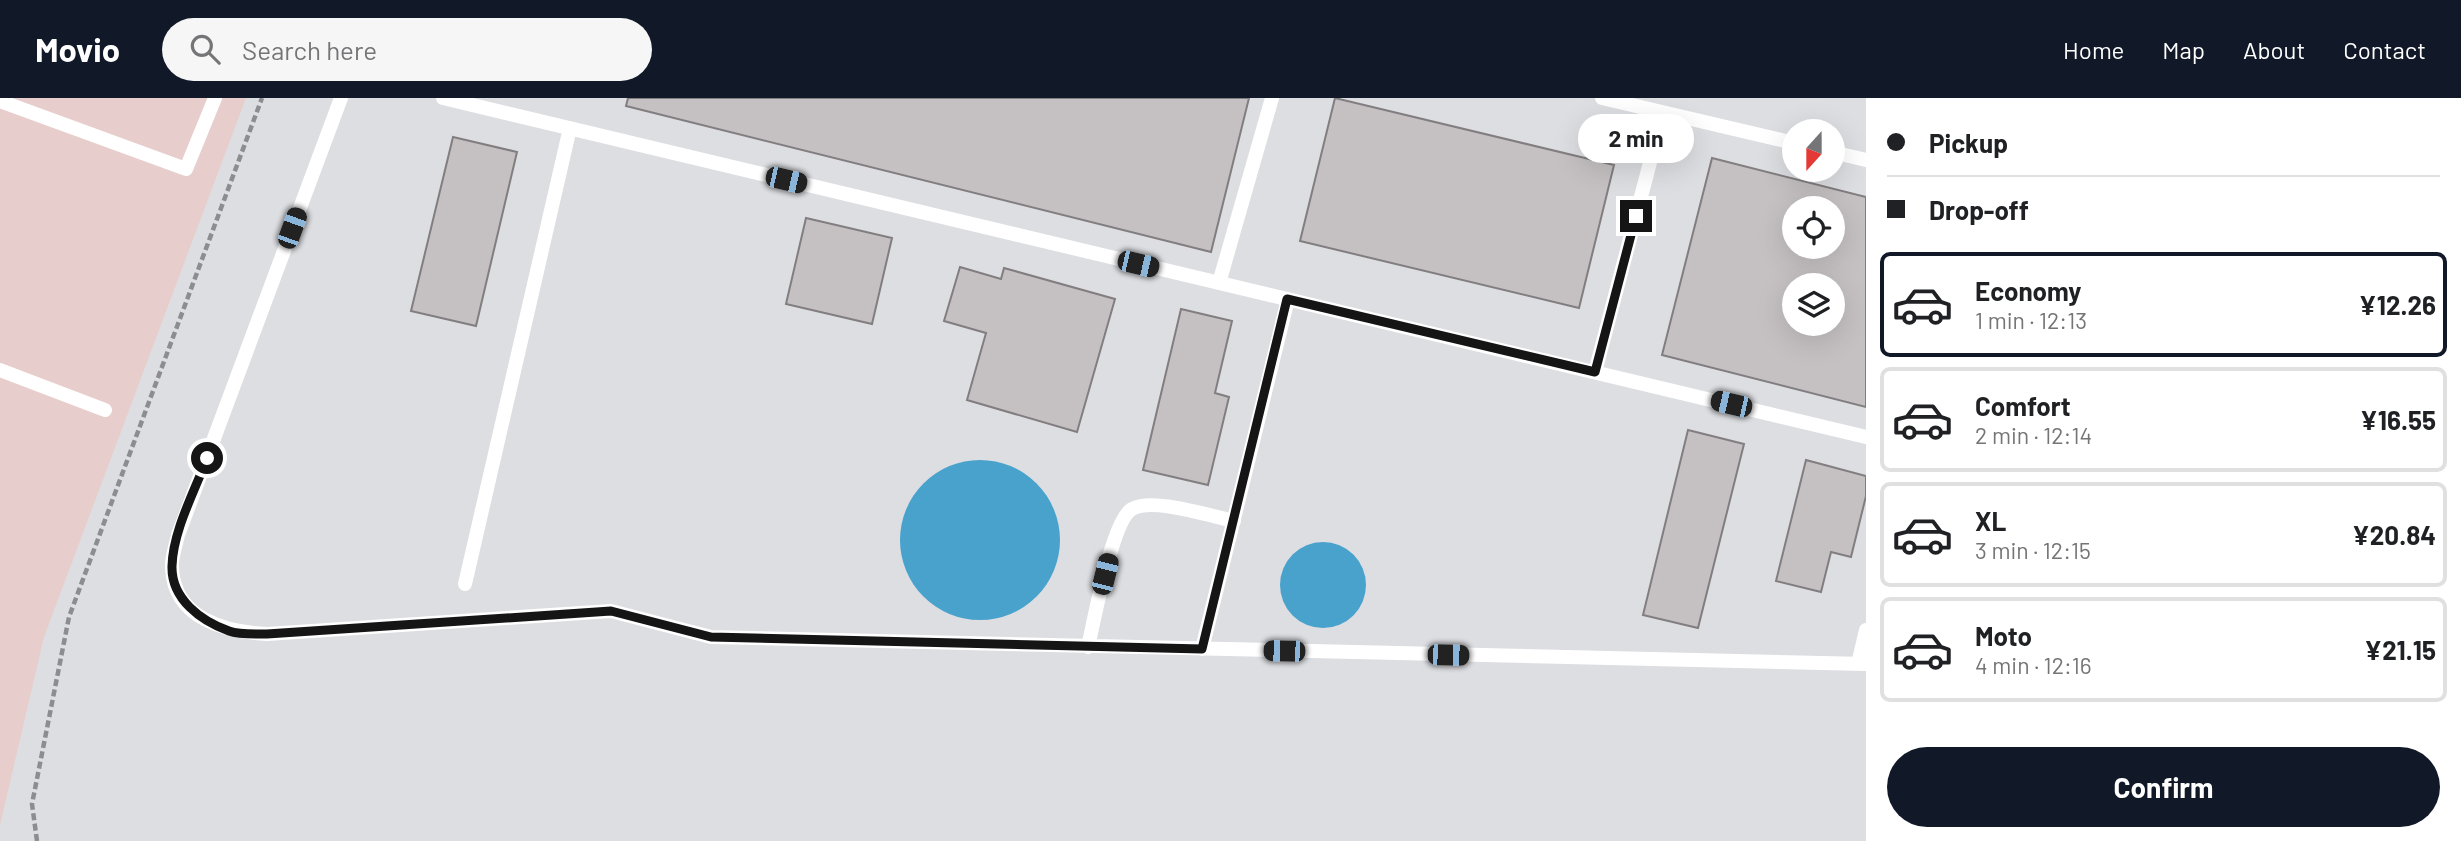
<!DOCTYPE html>
<meta charset="utf-8">
<style>
body{margin:0;font-family:Barlow,sans-serif;background:#f6f6f6;color:#202124;height:100vh;display:flex;flex-direction:column;font-size:26px;white-space:nowrap}
*{box-sizing:border-box;margin:0}
p{font-size:23px;color:#757577}
.icon{flex:none;width:38px;height:38px;fill:none;stroke:currentColor;stroke-width:2;stroke-linecap:round;stroke-linejoin:round}
.map{position:relative;flex:1;overflow:hidden}
.side{display:flex;flex-direction:column;background:#fff;width:595px}
.side>*{flex:none}
.banner{display:grid;align-content:center;height:154px;padding:0 21px;background:#fff}
.needle{width:46px;rotate:201deg}
.controls{position:absolute;left:1782px;top:21px;display:grid;gap:14px}
.controls a{display:grid;place-items:center;width:63px;height:63px;border-radius:50%;background:#fff;box-shadow:0 7px 28px #0002;font-size:35px}
.end{position:absolute;width:32px;height:32px;margin:-16px;border:9px solid #151516;background:#fff;box-shadow:0 0 0 4px #fff}
.from{border-radius:50%}
.bubble{position:absolute;height:49px;border-radius:24px;background:#fff;box-shadow:0 7px 28px #0002;font-size:23px;font-weight:700;line-height:49px;text-align:center}
.car{position:absolute;width:21px;height:42px;margin:-21px -10px;border-radius:9px;box-shadow:0 0 5px 2px #0007;background:linear-gradient(#222 24%,#8ab4d8 0 40%,#222 0 76%,#8ab4d8 0 86%,#222 0)}
.banner b{display:flex;align-items:center;gap:24px;height:66px;font-size:26px}
.banner b+b{border-top:2px solid #e0e0e0}
.banner i{width:18px;height:18px;background:#202124}
ul{padding:0;list-style:none}
li{display:flex;align-items:center;gap:21px;height:105px;margin:0 14px 10px;padding:0 7px;border:4px solid #e0e0e0;border-radius:10px}
li div{flex:1}
li b{display:block;font-size:26px}
li em{font-style:normal;font-weight:700}
li.current{border-color:#111827}
li>.icon{width:63px;height:63px;stroke-width:1.5}
.cta{display:flex;gap:14px;margin-top:auto;padding:14px 21px}
.cta a{flex:1;height:80px;border-radius:42px;background:#111827;color:#fff;font-size:28px;font-weight:700;line-height:80px;text-align:center}
header{display:flex;align-items:center;gap:42px;box-sizing:border-box;height:98px;padding:0 35px;background:#111827;color:#fff}
header strong{font-size:33px}
nav{display:flex;gap:38px;margin-inline-start:auto;font-size:24px}
.search{width:490px;height:63px;background:#f6f6f6;display:flex;align-items:center;gap:18px;box-sizing:border-box;padding:0 24px;border-radius:38px;color:#757577;font-size:26px}
main{display:flex;flex:1;min-height:0}
.map>svg:first-child{display:block}
</style>
<header>
<strong>Movio</strong>
<div class="search"><svg class="icon" aria-label="search" viewBox="0 0 24 24"><circle cx="10" cy="10" r="6"/><path d="M15 15l6 6"/></svg>Search here</div>
<nav><a>Home</a><a>Map</a><a>About</a><a>Contact</a></nav>
</header>
<main>
<div class="map">
<svg width="1866" height="743" viewBox="0 0 1866 743">
<rect width="100%" height="100%" fill="#dddee2"/>
<path fill="#e8cdcd" d="M0,0H246L44,539L0,727Z"/>
<path fill="#49a2cc" d="M900 442a80 80 0 1 1 160 0a80 80 0 1 1-160 0Z
M1280 487a43 43 0 1 1 86 0a43 43 0 1 1-86 0Z"/>
<path fill="#c5c1c3" stroke="#827e80" stroke-width="2" fill-rule="evenodd" d="M628,0H1249L1211,154L626,8Z
M1335,0L1614,67L1579,210L1300,143Z
M453,39L517,54L476,228L411,213Z
M1712,60L1866,99V309L1662,257ZM1794,110H1832V149H1794ZM1794,187H1832V226H1794Z
M806,120L892,140L872,226L786,206Z
M960,169L1001,181L1004,170L1115,201L1077,334L967,302L986,235L944,223Z
M1181,211L1232,223L1215,295L1229,299L1208,387L1143,372Z
M1688,332L1744,346L1698,530L1643,517Z
M1806,362L1866,378V398L1851,459L1831,454L1821,494L1776,483Z"/>
<g fill="none" stroke-linecap="round" stroke-linejoin="round">
<path stroke="#8c8d8f" stroke-width="4.5" stroke-dasharray="7 3.5" stroke-linecap="butt" d="M37,743L32,706L69,519L262,0"/>
<path stroke="#fff" stroke-width="14" d="M341,0L178,437C176,447 171,460 172,470C174,521 226,534 267,536L611,513L711,539L1866,566
M443,0L1866,339
M1602,0L1794,45
M0,3L186,71L215,0
M1832,54L1866,62
M1219,185L1272,0
M0,272L105,312
M1595,274L1663,15
M465,486L570,30
M1088,549C1094,523 1112,422 1132,411C1152,399 1210,418 1234,423
M1202,551L1288,201
M1858,566L1866,532"/>
</g>
<g fill="none" stroke-linecap="round" stroke-linejoin="round">
<path stroke="#151516" stroke-width="9" d="M207,360C195,393 173,432 172,468C171,501 201,523 229,533C240,537 255,536 267,536L611,513L711,539L1202,551L1287,201L1595,274L1636,118"/>
</g>
</svg>
<div class="controls">
<a><svg class="needle" viewBox="-14 -14 28 28"><path d="M0-13l5 13h-10z" fill="#e53935"/><path d="M0 13l5-13h-10z" fill="#757577"/></svg></a>
<a><svg class="icon" aria-label="locate" viewBox="0 0 24 24"><circle cx="12" cy="12" r="6"/><path d="M12 2v4M12 18v4M2 12h4M18 12h4"/></svg></a>
<a><svg class="icon" aria-label="layers" viewBox="0 0 24 24"><path d="M12 4l9 5-9 5-9-5zM3 14l9 5 9-5"/></svg></a>
</div>
<i class="end from" style="left:207px;top:360px"></i>
<i class="end" style="left:1636px;top:118px"></i>
<div class="bubble" style="left:1578px;top:16px;width:116px">2 min</div>
<i class="car" style="left:786px;top:82px;rotate:103deg"></i>
<i class="car" style="left:292px;top:130px;rotate:20deg"></i>
<i class="car" style="left:1138px;top:166px;rotate:103deg"></i>
<i class="car" style="left:1731px;top:306px;rotate:283deg"></i>
<i class="car" style="left:1105px;top:476px;rotate:14deg"></i>
<i class="car" style="left:1284px;top:553px;rotate:271deg"></i>
<i class="car" style="left:1448px;top:557px;rotate:91deg"></i>
</div>
<section class="side">
<div class="banner">
<b><i class="from"></i>Pickup</b>
<b><i></i>Drop-off</b>
</div>
<ul>
<li class="current"><svg class="icon" aria-label="car" viewBox="0 0 24 24"><path d="M5 17H2v-5l4-1 3-4h7l3 4 3 1v5h-3M9 17h6M6 11h13"/><circle cx="7" cy="17" r="2"/><circle cx="17" cy="17" r="2"/></svg><div><b>Economy</b><p>1 min · 12:13</p></div><em>¥12.26</em></li>
<li><svg class="icon" aria-label="car" viewBox="0 0 24 24"><path d="M5 17H2v-5l4-1 3-4h7l3 4 3 1v5h-3M9 17h6M6 11h13"/><circle cx="7" cy="17" r="2"/><circle cx="17" cy="17" r="2"/></svg><div><b>Comfort</b><p>2 min · 12:14</p></div><em>¥16.55</em></li>
<li><svg class="icon" aria-label="car" viewBox="0 0 24 24"><path d="M5 17H2v-5l4-1 3-4h7l3 4 3 1v5h-3M9 17h6M6 11h13"/><circle cx="7" cy="17" r="2"/><circle cx="17" cy="17" r="2"/></svg><div><b>XL</b><p>3 min · 12:15</p></div><em>¥20.84</em></li>
<li><svg class="icon" aria-label="car" viewBox="0 0 24 24"><path d="M5 17H2v-5l4-1 3-4h7l3 4 3 1v5h-3M9 17h6M6 11h13"/><circle cx="7" cy="17" r="2"/><circle cx="17" cy="17" r="2"/></svg><div><b>Moto</b><p>4 min · 12:16</p></div><em>¥21.15</em></li>
</ul>
<div class="cta"><a>Confirm</a></div>
</section>
</main>
